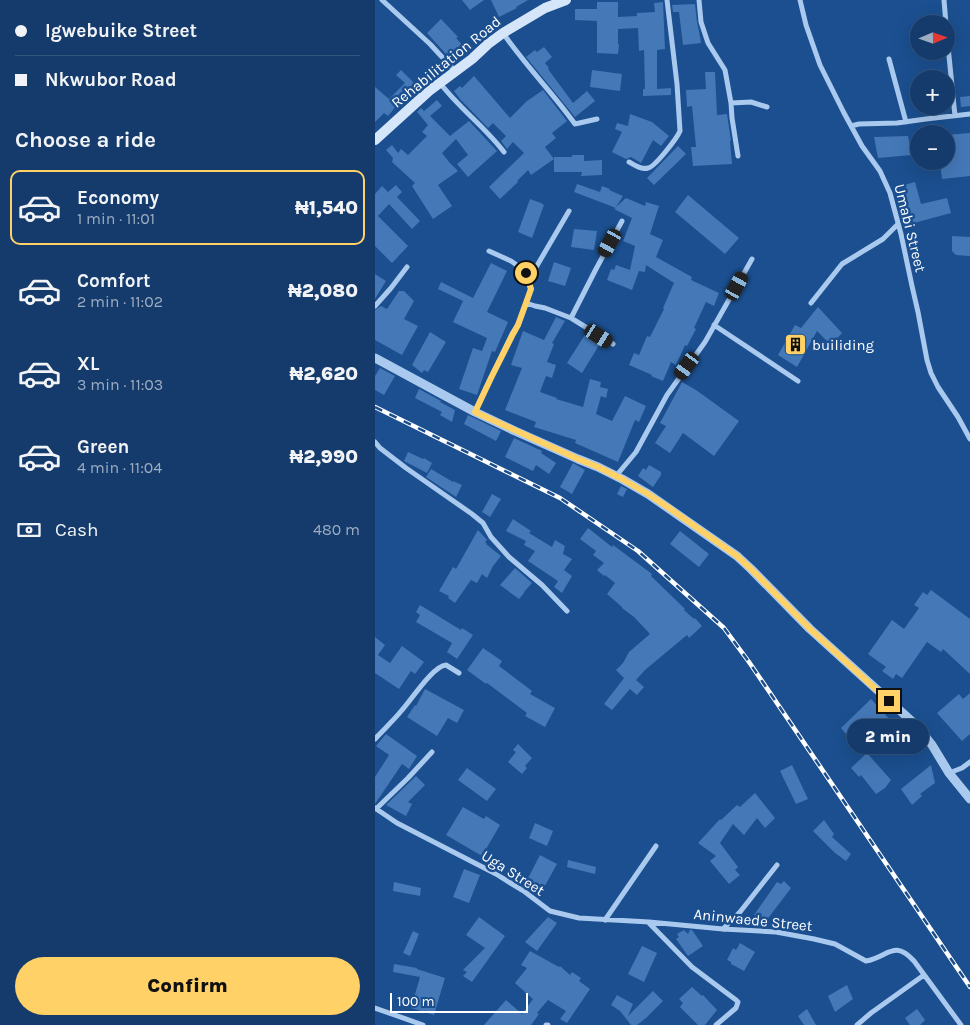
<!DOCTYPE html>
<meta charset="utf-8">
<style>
body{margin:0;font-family:Karla,sans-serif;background:#214673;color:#f1f3f6;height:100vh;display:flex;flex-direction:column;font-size:19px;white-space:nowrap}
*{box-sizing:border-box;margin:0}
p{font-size:16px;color:#9dadc1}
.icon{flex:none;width:28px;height:28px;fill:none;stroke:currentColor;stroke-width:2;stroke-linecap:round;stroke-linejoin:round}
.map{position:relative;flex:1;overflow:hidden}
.details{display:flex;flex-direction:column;background:#143b6b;width:375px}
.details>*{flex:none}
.banner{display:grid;align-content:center;height:110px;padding:0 15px;background:#143b6b}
.needle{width:32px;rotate:88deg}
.tools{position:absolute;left:535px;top:15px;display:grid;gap:10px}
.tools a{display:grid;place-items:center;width:45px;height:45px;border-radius:50%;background:#143b6b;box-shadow:0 5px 20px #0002,0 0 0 1px #33557e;font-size:25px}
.scale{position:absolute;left:15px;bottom:12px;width:138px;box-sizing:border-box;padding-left:5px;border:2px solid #fff;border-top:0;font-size:14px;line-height:18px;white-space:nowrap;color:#fff;-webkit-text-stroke:4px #1b4f8f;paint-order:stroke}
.end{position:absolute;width:22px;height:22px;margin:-11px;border:6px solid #ffd166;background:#111;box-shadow:0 0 0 2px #111}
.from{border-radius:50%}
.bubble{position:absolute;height:35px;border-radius:18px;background:#143b6b;box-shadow:0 5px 20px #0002,0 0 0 1px #33557e;font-size:16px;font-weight:800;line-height:35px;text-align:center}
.car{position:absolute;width:15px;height:30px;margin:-15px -8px;border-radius:6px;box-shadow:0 0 4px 1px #0007;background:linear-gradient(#222 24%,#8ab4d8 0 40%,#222 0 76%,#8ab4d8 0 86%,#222 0)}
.banner b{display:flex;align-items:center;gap:18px;height:48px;font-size:19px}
.banner b+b{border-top:1px solid #33557e}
.banner i{width:12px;height:12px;background:#f1f3f6}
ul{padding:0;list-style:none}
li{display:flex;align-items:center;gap:15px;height:75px;margin:0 10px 8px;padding:0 5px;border:2px solid transparent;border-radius:10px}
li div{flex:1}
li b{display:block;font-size:19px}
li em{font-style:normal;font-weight:800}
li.active{border-color:#ffd166}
li>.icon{width:45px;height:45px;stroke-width:1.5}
h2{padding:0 15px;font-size:22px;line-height:60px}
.pay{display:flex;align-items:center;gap:12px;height:55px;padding:0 15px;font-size:19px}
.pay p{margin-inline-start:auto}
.cta{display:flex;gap:10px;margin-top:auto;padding:10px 15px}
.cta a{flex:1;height:58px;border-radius:30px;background:#ffd166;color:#111;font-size:20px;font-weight:800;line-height:58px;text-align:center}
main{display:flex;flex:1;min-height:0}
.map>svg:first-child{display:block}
</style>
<main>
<section class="details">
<div class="banner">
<b><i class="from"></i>Igwebuike Street</b>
<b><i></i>Nkwubor Road</b>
</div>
<h2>Choose a ride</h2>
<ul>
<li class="active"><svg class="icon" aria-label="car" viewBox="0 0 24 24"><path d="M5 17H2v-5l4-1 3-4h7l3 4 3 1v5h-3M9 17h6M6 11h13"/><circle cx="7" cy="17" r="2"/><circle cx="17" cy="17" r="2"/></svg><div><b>Economy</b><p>1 min · 11:01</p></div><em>₦1,540</em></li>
<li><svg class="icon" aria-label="car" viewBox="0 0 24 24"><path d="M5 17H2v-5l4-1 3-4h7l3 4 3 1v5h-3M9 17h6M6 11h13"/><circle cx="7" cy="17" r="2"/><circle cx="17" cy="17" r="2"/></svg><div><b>Comfort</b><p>2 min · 11:02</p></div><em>₦2,080</em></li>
<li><svg class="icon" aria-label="car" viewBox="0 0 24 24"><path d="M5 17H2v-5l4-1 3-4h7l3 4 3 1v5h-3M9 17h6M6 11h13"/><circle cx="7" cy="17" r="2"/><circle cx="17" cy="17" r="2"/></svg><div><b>XL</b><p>3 min · 11:03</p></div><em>₦2,620</em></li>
<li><svg class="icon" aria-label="car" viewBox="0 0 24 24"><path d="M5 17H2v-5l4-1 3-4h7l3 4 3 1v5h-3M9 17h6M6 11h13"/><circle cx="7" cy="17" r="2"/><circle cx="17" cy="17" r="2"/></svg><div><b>Green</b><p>4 min · 11:04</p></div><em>₦2,990</em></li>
</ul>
<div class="pay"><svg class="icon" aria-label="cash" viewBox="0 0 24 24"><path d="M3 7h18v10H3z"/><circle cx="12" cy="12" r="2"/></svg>Cash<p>480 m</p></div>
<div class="cta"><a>Confirm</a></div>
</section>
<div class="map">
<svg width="595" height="1025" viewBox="0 0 595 1025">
<rect width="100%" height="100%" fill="#1b4f8f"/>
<path fill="#4478b7" d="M87,0H109L95,10Z
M116,0H153L141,7L142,8L124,17Z
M222,2H243V17L262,16V13L280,12L279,3L288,2L290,49L282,50V89L296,88V95L268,96V89H270L269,50L264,51L263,28L243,29V44H244L243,54L222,53V21L200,20V9H222Z
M320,4L322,22L324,31L326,43L308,45L304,12H298L297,5Z
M66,19L83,37L81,38L91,49L78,62L52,33Z
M169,47L177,57L170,63L174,68L173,69L198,103L212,91L220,101L200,117L151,57L160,50L162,52Z
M26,70L44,88L26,106L23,104L13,116L9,113L0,122V87L14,99L30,83L21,75Z
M217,70L247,74L245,91L215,87Z
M330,72H340L342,115L352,114L356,141H355L357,164L318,166L316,147H321L317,106L312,107L311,90L331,89Z
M99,76L135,118L152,101L168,90L192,121L177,133L181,138L170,147L179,159L156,175L153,170L142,181L143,182L125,199L114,187L149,153L138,142L132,149L126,141L131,136L118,123L113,128L85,99L79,91L85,86L87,88Z
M595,96V106L586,107L585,97Z
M62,100L67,106L55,116L75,136L94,121L122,151L93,177L82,164L93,155L81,139L67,153L74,162L83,171L63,185L77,206L58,219L37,186L40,183L17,162L18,158L11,150L17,145L23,153L26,149L33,155L52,136L47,132L53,125L42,112L46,108L49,111Z
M255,114L277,122L294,136L286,146L278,140L266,163L256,157L251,159L237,152L247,132L240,129L242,123L253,126Z
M595,133V176L567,179L565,162L573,161L571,135Z
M533,136L537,155L503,158L499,137Z
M303,146L311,154L279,185L272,178Z
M197,155H209V161L227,160V175L206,176L207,172H179V157H197Z
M540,182L546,204L572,198L576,213L539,223L534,220L530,223L526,212L531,209L527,197H524L522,191L526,190L525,186Z
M202,184L225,192L227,186L235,189L234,190L248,196L241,207L251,198L270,206L271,202L284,206L275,234L288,240L281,257L317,277L316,280L344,293L339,306L331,302L319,328L321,329L312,346L310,345L301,365L296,362L288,381L276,376L277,375L254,365L259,353L264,355L272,336L275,337L289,309L288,308L299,283L271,265L270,272L264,271L257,290L232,280L236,269L239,270L241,265L255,270L260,246L248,241L257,218L239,209L241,208L199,192Z
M21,185L27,192L22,197L45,221L37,229L14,204L3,216L33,246L17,263L0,246V194L7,186L13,192Z
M313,195L364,238L350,254L300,212Z
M155,199L166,203L169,205L157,238L143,232Z
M199,229L222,231L219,250L196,247Z
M577,236L595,237V256L581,255L577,251Z
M179,262L196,268L190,286L173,281Z
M116,263L132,271L112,312L133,322L120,352L117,351L102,395L84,389L98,348L107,351L112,338L78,322L88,301L63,289L66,282L98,298Z
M0,274L11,281L0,299Z
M24,291H29L39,301L29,319L43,326L27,355L0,340V310L6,306L12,309Z
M443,307L467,333L456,345L442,331L422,367L403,355L420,325L426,328Z
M181,317L190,321L177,343L179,344L172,362L181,365L177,378L171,376L165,392L182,398L181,399L208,407L215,379L226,382L225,387L233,389L231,398L226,396L221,414L237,421L250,396L271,406L264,422L260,420L243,462L200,443L201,440L159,427L161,422L130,410L147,368L136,365L148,331L169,340Z
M55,332L71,342L53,372L49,370L47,373L37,365Z
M211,333L226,342L207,373L192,363Z
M5,368L20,376L9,395L0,390V376Z
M307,382L321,390L364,421L339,456L308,433L295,453L280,443L291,426L285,423Z
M44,389L66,401L65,402L80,410L77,422L65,415L67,412L40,398Z
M93,415L126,431L121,441L89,424Z
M139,438L167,451L166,453L181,463L174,474L161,465L158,471L130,457Z
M33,452L48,459L49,458L57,463L52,473L29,461Z
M198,463L210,470L197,494L185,487Z
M274,465L286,472V475L278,487L263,476L268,468L271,470Z
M56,469L78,482V481L87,485L81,497L51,477Z
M246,486L252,489L248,497L242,494Z
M117,494L126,499L115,517L107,512Z
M138,519L156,531L154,533L177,547L180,540L190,546L188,554L197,559L189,570L197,576L187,593L179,587L183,581L153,561L160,551L149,545L151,541L131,531Z
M213,528L237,547L238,545L277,574L276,576L307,606L310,609L309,610L319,619L320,618L327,626L314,638L312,635L270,670L261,680L269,687L262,695L255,689L237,710L229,704L249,678L241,670L248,663L254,652L275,634L259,617L247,608V607L232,594L240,583L230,575L229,576L222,570L229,563L218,555L221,551L205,539Z
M103,530L112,540L110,542L112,544H111L126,556L118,566L112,578L107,574L102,583L96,580L80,603L73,598L74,596L64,591L78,567L81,569Z
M305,531L334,554L324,567L295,544Z
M140,568L157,583L149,592V593L144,599L125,585Z
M556,590L595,619V674L568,649L566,652L552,642L527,678L521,674L518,679L507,671L511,667L493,654L517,620L529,629L544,608L539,605L548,592L552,595Z
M45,605L86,630L87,628L98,635L82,659L72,652L77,643L41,622L45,615L41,612Z
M0,637L10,645L3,655L15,663L27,646L49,662L40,674L36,671L24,689L0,673Z
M108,648L127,661L124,666L157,691L155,694L180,708L170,727L150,716L152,713L112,683L111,684L92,670Z
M50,689L89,710L82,723L73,718L62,736L32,717L40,705L41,706Z
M595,693V734L587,741L562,713L584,694L588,699Z
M496,699L515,720L485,750L466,728Z
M11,734L42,756L34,769L27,764L0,804V777L14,755L1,746Z
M143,744L157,758L150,766L152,768L147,774L133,762L141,752L138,750Z
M492,753L516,780L510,788L501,794L486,775L484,777L476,768Z
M417,765L433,799L421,804L405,771Z
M556,765L560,783L545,794L547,796L537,805L526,789Z
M92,768L121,789L112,801L83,780Z
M41,776L50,785L33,802L37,804L31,816L11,805Z
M380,793L400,818L390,828L382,818L369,835L358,824L345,843L363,867L360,870L365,875L354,884L335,861L341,856L323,843L345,819L346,820L362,805L365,807Z
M88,807L109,819L111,816L125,825L107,856L71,835Z
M449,820L459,834L457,837L476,854L471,861L460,853L438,831Z
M160,823L178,831L172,846L154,838Z
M165,855L182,864L166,893L150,884Z
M193,860L221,867L220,874L192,867Z
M89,869L105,875L94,903L78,897Z
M409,881L416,888L391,921L379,915L402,882L406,884Z
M19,882L46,888L45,896L18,891Z
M104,917L130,936L97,982L88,976L92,972L88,970L110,948L91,935Z
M173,917L182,923L162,951L150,942Z
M309,930L313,934L315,930H317L328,946L313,956L301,939L304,937L302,934Z
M38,931L44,934L35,956L28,953Z
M365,943L380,952L369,971L356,964V962L352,960L358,948L361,950Z
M267,946L282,953L269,982L253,974Z
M155,951L184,967L185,966L195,975L197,972L206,978L204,981L215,989L192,1023L185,1019L191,1011L173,1000L162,1013L164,1014L156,1025H109L131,1000L147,1014L158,999L140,983L152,968L146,965Z
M19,964L42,968V969L70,978L59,1015L36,1008L45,977L18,972Z
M472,985L478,999L460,1012L453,996Z
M317,987L327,996L328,995L342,1010L330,1025H323L305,1007L308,1003L304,999Z
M278,991L288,1001L271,1018L262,1025H256L245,1011L236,1005L242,995L258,1004L253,1016Z
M432,1009L441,1025H429L423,1016Z
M542,1009L550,1020L545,1025H535L530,1018Z"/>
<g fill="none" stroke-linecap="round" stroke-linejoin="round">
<path stroke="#a9c9ee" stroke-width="5" d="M7,0L55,44L80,71
M324,0L326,22L333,43L350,70L356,103L357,118L363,156
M425,0L431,25L445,65L469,113L487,146L505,171L515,193L526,234L537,286L543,312L552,360L556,373L563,387L583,417L595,439
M569,0L571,24
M571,26L580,116
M128,33C150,65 177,92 200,124L222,119
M514,59L531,122
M65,83C84,108 110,127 129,152
M356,103L376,102L392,107
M476,126L484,124L522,123L551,119L595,114
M254,162C260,165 266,170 273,168C280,167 302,138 305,131L302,84L292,0
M153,281L194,211
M151,303L160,306L170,308L196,318L238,344
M436,303L467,264L508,239L523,224
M0,306L16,288L32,267
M196,318L221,269L247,221
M339,325L423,381
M100,412L109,392L137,334L143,325L156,289L151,273L146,268L136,261L114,251
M0,442L5,448L31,468L97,514L108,523L116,537L134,557L167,585L192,611
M241,476L261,452L292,395L330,342L377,259
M0,739C9,729 19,720 27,710C37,699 58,666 71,665L84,673
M574,773L587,768L595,762
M0,808L22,823L121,874L150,892L175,911L204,918L274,922L348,929L401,932L439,939L460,944L491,961C513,957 519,939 539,961L586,1025
M1,809L33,778L57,752
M230,920L281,846
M274,923L317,967L361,1000L363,1002L361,1008L341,1025
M348,929L365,912L402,865
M0,1008L48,1025
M171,1025H173
M482,1025L496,1013L549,975"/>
<path stroke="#a9c9ee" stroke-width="9" d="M0,358L100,412L140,431L203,459L223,467L247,479L273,494L362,556L376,569L435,629L541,725L557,745L574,773L595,799"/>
<path stroke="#d6e6fa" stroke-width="10" d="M0,140L54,91L97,59L113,44L128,33L170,8L191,0"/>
<defs>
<path id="rail" d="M0,407L185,498L263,551L349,628L374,662L595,987"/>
</defs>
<use href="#rail" stroke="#fff" stroke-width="4.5"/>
<use href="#rail" stroke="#1b4f8f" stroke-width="2.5" stroke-dasharray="8" stroke-linecap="butt"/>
</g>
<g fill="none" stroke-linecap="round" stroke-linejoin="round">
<path stroke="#ffd166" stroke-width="6" d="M151,273L156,289L151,303L143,325L138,334L116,378L100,412L203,459L223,467L247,479L273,494L294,508L362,556L376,569L435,629L514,701"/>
</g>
<defs>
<symbol id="building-square" viewBox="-11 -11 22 22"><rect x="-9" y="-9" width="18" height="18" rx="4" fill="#ffd166" stroke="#1b4f8f"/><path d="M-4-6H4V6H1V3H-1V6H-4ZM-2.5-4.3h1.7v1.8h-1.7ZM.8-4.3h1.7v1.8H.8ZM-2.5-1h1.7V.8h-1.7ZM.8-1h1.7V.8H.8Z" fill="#111"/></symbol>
</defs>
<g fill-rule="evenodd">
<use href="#building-square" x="408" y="332" width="25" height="25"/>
</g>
<g text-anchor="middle" stroke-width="5" stroke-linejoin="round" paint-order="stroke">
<g font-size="15" fill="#fff" stroke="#1b4f8f">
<text transform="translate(71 62) rotate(-39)" y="5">Rehabilitation Road</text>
<text transform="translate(535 228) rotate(76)" y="5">Umabi Street</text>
<text transform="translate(138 873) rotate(32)" y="5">Uga Street</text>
<text transform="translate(378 920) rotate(6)" y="5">Aninwaede Street</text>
</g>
<g font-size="15" fill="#fff" stroke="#1b4f8f" text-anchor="start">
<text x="437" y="350">builiding</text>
</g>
</g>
</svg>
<div class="tools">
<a><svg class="needle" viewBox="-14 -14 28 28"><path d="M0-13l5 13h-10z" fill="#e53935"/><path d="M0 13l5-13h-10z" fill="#9dadc1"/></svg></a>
<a>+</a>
<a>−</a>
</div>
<div class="scale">100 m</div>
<i class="end from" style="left:151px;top:273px"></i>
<i class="end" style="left:514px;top:701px"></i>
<div class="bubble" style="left:472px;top:719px;width:82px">2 min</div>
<i class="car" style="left:235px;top:243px;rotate:209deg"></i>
<i class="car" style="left:362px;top:286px;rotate:29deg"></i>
<i class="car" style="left:224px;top:336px;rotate:123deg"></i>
<i class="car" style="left:312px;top:366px;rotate:216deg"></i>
</div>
</main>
